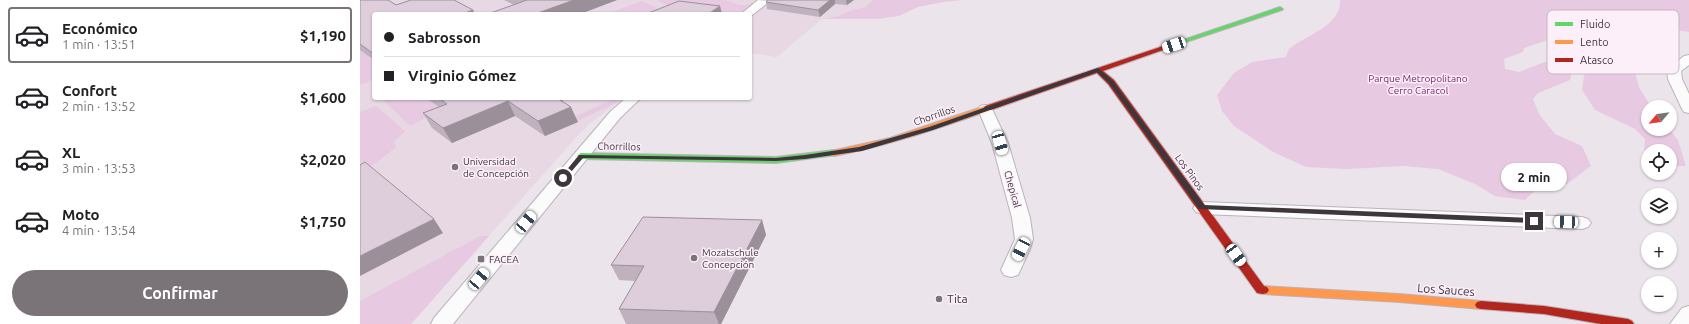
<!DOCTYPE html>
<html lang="es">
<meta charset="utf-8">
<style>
body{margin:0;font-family:Ubuntu,sans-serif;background:#f2f2f2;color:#202124;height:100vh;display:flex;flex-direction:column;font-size:15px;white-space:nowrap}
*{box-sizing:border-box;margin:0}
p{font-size:13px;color:#757577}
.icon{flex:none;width:22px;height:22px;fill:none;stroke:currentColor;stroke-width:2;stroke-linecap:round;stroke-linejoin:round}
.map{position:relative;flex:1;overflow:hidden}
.drawer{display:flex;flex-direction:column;background:#fff;width:360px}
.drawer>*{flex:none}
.banner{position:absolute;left:12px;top:12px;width:380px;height:88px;border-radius:4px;box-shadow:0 1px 3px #0004;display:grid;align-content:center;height:88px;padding:0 12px;background:#fff}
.needle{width:26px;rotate:241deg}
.fabs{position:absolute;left:1281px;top:100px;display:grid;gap:8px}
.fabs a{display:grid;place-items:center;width:36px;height:36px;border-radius:50%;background:#fff;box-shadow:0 1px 3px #0004;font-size:20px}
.end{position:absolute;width:18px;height:18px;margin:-9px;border:5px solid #3d373c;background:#fff;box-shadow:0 0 0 2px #fff}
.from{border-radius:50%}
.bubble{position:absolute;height:28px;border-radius:14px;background:#fff;box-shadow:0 1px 3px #0004;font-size:13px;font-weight:700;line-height:28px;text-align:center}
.car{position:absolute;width:12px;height:24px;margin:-12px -6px;border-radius:5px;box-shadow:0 0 3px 1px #0007;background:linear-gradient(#fff 24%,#345 0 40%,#fff 0 76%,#345 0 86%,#fff 0)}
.banner b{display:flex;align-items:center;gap:14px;height:38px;font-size:15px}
.banner b+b{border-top:1px solid #e0e0e0}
.banner i{width:10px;height:10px;background:#202124}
ul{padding:7px 0 0;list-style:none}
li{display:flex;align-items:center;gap:12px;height:56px;margin:0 8px 6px;padding:0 4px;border:2px solid transparent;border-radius:4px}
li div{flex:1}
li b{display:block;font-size:15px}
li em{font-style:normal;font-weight:700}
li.active{border-color:#7a7479}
li>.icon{width:36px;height:36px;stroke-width:1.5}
.cta{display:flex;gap:8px;margin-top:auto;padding:8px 12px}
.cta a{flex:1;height:46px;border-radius:24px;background:#7a7479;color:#fff;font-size:16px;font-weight:700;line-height:46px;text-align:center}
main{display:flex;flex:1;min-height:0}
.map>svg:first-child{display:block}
</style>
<main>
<section class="drawer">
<ul>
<li class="active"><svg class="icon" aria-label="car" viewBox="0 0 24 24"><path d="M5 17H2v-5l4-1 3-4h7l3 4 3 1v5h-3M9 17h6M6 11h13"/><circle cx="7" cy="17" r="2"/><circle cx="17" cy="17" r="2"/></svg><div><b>Económico</b><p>1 min · 13:51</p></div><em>$1,190</em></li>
<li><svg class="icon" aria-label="car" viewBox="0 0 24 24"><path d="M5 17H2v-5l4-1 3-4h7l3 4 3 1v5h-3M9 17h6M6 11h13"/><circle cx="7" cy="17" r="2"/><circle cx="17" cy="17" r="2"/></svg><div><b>Confort</b><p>2 min · 13:52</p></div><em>$1,600</em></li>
<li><svg class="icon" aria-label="car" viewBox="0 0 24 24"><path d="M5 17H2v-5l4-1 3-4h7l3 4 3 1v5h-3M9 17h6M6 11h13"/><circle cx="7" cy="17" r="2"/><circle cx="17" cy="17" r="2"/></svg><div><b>XL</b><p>3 min · 13:53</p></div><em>$2,020</em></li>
<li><svg class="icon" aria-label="car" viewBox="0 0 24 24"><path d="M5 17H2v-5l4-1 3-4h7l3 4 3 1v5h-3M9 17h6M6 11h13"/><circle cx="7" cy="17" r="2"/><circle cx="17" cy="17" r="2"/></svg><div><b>Moto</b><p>4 min · 13:54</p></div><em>$1,750</em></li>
</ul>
<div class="cta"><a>Confirmar</a></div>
</section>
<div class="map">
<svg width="1329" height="324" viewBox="0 0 1329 324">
<rect width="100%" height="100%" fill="#ece4eb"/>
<path fill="#e7d8e4" d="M0,0H513L505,7L489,11L480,16L462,19L417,57L390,53V14H14V98H264L232,122L219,134L51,324H0Z"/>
<path fill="#e7c9e2" d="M297,0H365L379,5H387L398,0L382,14H342L319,12Z
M513,0H602L584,2L558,7L539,16L517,19H462L479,16L489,11L505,7Z
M980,0H1329V32L1307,29L1293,31L1279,50L1276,76L1279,87L1291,107H1288V129H1309L1318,140L1326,166H1310V151H1288V154L1284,151L1285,139L1275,129L1235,110L1222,90L1224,76L1231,65L1234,51L1229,43L1203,36L1196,37L1164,48L1163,52L1144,59L1145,69L1159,72L1185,62L1202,65L1212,71L1210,80L1178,93L1173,99L1179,114L1195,134L1222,146L1231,166L1207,184H1182L1165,200L1135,196L1115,184L1078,169L1043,166L988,169L946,167L913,152L874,126L862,111L857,95L874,73L892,62L926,57C927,54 928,50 930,48C945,36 982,25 980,0Z
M282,1L301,10L299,14H247Z
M0,50L14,60V80L0,85Z
M21,98H103L50,126Z
M256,98H266L218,121L212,118Z
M16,106L45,131L34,142L36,147L16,163L1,171L0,175V112Z
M120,236H129L51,324H0V301Z"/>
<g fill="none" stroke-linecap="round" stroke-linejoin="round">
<defs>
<path id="street" d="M398,0L410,1L391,16L390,14H381Z
M1329,55V65L1321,71L1322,79L1329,94V113L1324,112L1322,109L1308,79L1307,70L1324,56Z
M266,98H281L260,118L93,324H71L74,318L250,112Z
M625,105L630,106L632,109L648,143L670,218L673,239L670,249L658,275L651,277L644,275L641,270L655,239L652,218L632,143L618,109L620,106Z
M842,202L1222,217L1228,219L1231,223L1228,227L1222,229L842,214L836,212L833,208L836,204Z
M1329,306V324H1310L1322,308Z"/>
<path id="fast" d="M920,7L923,9L922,10L823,43L821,44L817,42Z
M474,150L477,151L478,153L477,155L416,163L221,159L217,156L221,153L416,157Z"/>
<path id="slow" d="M625,106H628L632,108L631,110C579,128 528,146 474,156L470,153L471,151L530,138Z
M903,286L1039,294L1121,301L1125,302L1127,305L1125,308L1121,309L1039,302L903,294L899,293L897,290L899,287Z"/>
<path id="jam" d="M821,40L825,42L823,43L743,71L754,80L904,286L907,287L909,290L907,293L903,294L897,293L748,84L737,73L631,110H628L624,108L625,106Z
M1121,301L1184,306L1268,319L1272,321L1274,324H1241L1184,314L1121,309L1117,308L1115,305L1117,302Z"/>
</defs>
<use href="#street" stroke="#bab4ba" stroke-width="2"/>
<use href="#fast" stroke="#bab4ba" stroke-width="2"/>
<use href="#slow" stroke="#bab4ba" stroke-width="2"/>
<use href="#jam" stroke="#bab4ba" stroke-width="2"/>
<use href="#street" fill="#fcfbfc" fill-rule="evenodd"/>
<use href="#fast" fill="#63d668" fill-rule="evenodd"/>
<use href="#slow" fill="#ff974d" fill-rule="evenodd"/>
<use href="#jam" fill="#b3261e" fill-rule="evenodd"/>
</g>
<path fill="#bfb1bd" d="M0,0L36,5L113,10L115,14H14V60L0,50Z
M144,0H257L220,14L154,5Z
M408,0H494L487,5L475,4L460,17L407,9L406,2Z
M66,98H208L201,101L218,122L185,136L155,116L92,143L72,128L63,113L79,107Z
M402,220L406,235L361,324H266L259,309L275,281L259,280L251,265Z"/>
<path fill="#9b909a" d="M214,0H257L220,14H175Z
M470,0H475V4L460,17L458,10Z
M486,0H494L487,5Z
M360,6L362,14H348Z
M113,10L115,14H102Z
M188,98H208L191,105Z
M148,101L155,116L92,143L83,128Z
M211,107L218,122L185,136L178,121Z
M74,219L83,233L0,276V256Z
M402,220L406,235L361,324H359L354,312Z"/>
<path fill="#decedc" stroke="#9b909a" d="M0,0H28L36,5L51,0H94L113,10L102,14H14V54L0,44Z
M167,0H214L175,14H128Z
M408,0H470L458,10L406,2Z
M319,1L360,6L348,14H286Z
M79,98H197L211,107L178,121L148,101L83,128L63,113L87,104Z
M5,162L74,219L0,256V165Z
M283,217L402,220L354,312L259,309L284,266L251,265Z"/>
<path fill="#3d373c" d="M738,68L753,81L844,205L1174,218L1178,221L1174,223L839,209L749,83L737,72L573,130L502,151L445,159L416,161L223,158L205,179L200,178L219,155H221L416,158L445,155L499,147L569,127Z"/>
<g fill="#7a7479" stroke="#fdeffa" stroke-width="1.5">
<circle cx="95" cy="167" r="4"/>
<circle cx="334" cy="258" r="4"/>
<rect x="117" y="255" width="8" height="8" rx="2"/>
<circle cx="579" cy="299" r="4"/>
</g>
<g text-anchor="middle" stroke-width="3" stroke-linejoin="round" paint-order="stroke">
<g font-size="10" fill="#721c69" stroke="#fdeffa">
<text x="1058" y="82">Parque Metropolitano<tspan x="1058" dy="12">Cerro Caracol</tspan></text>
</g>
<g font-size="10" fill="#3d373c" stroke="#fdeffa">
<text transform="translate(574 115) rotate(-19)" y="4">Chorrillos</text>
<text transform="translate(259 146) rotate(1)" y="4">Chorrillos</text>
<text transform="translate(830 172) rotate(54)" y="4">Los Pinos</text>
<text transform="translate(653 189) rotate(74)" y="4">Chepical</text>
</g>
<g font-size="10" fill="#3d373c" stroke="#fdeffa" text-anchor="start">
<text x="103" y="165">Universidad<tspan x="103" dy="12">de Concepción</tspan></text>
<text x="342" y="256">Mozatschule<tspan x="342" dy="12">Concepción</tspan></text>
<text x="129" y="263">FACEA</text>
</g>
<g font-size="12" fill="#3d373c" stroke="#fdeffa">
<text transform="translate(1086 290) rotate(4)" y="4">Los Sauces</text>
</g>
<g font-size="12" fill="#3d373c" stroke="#fdeffa" text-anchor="start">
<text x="587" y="303">Tita</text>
</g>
</g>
<rect x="1187" y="10" width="132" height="64" rx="6" fill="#fdeffa" stroke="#c3b8c1" stroke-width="1"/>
<rect x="1195" y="22" width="18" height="4" fill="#63d668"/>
<rect x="1195" y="40" width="18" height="4" fill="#ff974d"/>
<rect x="1195" y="58" width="18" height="4" fill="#b3261e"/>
<g font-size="11" fill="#3d373c">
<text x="1220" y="28">Fluido</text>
<text x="1220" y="46">Lento</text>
<text x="1220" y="64">Atasco</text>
</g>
</svg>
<div class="fabs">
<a><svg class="needle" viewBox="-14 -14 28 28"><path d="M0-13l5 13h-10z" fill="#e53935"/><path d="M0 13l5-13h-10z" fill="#757577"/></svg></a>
<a><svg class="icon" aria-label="locate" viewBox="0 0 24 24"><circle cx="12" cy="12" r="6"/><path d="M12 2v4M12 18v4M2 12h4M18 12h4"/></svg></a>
<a><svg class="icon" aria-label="layers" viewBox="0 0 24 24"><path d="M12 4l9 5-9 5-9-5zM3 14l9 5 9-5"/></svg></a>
<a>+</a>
<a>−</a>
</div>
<i class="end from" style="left:203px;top:178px"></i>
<i class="end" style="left:1174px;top:221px"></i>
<div class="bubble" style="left:1141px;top:163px;width:66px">2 min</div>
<i class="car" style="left:814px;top:45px;rotate:252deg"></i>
<i class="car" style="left:640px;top:143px;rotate:164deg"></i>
<i class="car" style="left:166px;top:222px;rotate:40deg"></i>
<i class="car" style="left:1206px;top:222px;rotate:272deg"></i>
<i class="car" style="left:661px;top:249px;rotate:207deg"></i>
<i class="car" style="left:876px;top:255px;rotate:144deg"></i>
<i class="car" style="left:119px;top:279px;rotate:40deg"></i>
<div class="banner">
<b><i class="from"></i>Sabrosson</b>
<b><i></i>Virginio Gómez</b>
</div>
</div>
</main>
